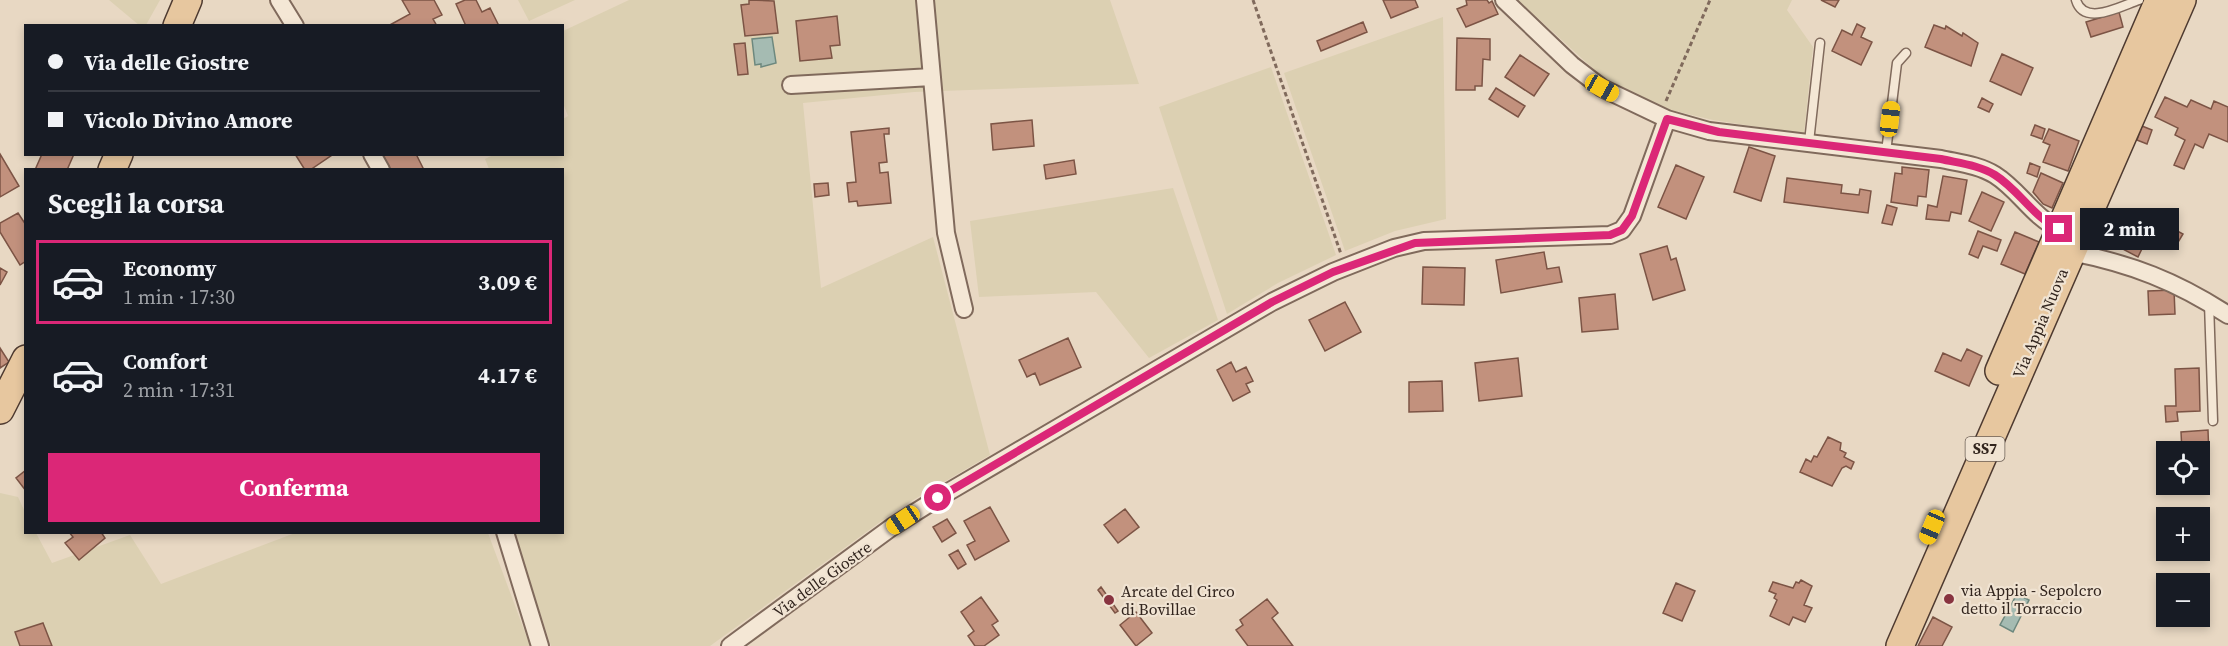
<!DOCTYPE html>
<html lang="it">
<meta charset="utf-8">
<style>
body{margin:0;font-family:"Source Serif 4",serif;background:#242831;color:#f1f3f6;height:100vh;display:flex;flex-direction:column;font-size:22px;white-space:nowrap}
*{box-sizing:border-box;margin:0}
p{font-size:20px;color:#9ea1a6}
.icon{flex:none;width:33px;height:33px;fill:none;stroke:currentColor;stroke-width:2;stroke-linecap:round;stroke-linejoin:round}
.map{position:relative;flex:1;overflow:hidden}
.side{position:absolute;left:24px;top:168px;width:540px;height:366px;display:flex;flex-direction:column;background:#171b24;border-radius:0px;box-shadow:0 3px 9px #0003}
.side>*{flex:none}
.hud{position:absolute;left:24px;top:24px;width:540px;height:132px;border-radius:0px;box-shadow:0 3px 9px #0003;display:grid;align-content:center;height:132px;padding:0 24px;background:#171b24}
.tools{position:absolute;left:2156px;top:441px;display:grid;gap:12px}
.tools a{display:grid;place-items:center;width:54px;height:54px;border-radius:0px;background:#171b24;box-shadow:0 3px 9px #0003;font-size:30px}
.end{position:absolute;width:27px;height:27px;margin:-14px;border:8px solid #db2777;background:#fff;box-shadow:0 0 0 3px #fff}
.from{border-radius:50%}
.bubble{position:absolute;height:42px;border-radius:0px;background:#171b24;box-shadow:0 3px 9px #0003;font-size:20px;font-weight:700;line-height:42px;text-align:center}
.car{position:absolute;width:18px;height:36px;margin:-18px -9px;border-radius:8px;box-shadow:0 0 4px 2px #0007;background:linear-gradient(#f5c518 24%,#345 0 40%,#f5c518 0 76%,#345 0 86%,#f5c518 0)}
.hud b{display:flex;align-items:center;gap:21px;height:57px;font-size:22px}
.hud b+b{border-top:2px solid #363941}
.hud i{width:15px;height:15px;background:#f1f3f6}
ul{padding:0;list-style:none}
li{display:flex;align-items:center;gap:18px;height:84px;margin:0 12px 9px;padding:0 12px;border:3px solid transparent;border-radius:0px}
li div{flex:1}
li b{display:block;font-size:22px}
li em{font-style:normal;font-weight:700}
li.current{border-color:#db2777}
li>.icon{width:54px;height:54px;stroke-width:1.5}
h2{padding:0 24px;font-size:27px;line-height:72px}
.action{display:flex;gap:12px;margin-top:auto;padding:12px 24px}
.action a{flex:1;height:69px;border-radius:0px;background:#db2777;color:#fff;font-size:24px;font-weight:700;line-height:69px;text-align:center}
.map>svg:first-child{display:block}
</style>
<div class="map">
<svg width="2228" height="646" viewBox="0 0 2228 646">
<rect width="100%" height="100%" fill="#e8d8c3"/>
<path fill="#dcd0b2" d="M109,0H160L146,25L140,26Z
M518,0H575L529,21Z
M629,0H1110L1139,84L914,92L803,103L821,288L933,237L990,455L898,509L710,646H551L514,533L562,532V170L489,169L485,159L493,155L562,154L563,119L568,116L563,103V31Z
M1518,0H1792L1787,10L1813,47L1804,134L1713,120L1671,110L1632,93L1600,75Z
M1443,17L1446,219L1395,231L1345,251L1284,73Z
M1271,67L1336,255L1278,283L1227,314L1159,107Z
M1173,188L1218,320L1149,358L1096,292L979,297L970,221Z
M0,493L18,497L25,512L26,532L36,533L52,563L130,535L161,584L295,533H488L530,646H0Z"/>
<path fill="#a5bbb2" stroke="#6d887e" stroke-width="1.5" d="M772,37L776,63L761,67V64L755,65L752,39Z
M2017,594L2029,600L2013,632L2000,625Z"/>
<path fill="#c2917d" stroke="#7c5445" stroke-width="1.5" d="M402,0H434L442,15L433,19L437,26H388L410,14Z
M465,0H476L482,12L490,8L499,26H466L456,4Z
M749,0L774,1L778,33L745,36L741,5L749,4Z
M1383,0H1415L1418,7L1391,18Z
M1487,0L1489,3L1492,1L1498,14L1466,27L1457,9L1467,5L1466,0Z
M1821,0H1839L1835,7Z
M2119,12L2123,27L2091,37L2086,22Z
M837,16L840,45L830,46L832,58L800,61L796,21Z
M1363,22L1367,32L1321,51L1317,41Z
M1857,24L1865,28L1861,37L1872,42L1861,65L1832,51L1842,30L1852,35Z
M1934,25L1945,29L1946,26L1962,36L1963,33L1978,43L1971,66L1925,47Z
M1457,38L1490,39V60L1483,59L1482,86H1475V90H1456Z
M745,43L748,74L738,75L734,44Z
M2002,54L2033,68L2021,95L1990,81Z
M1520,55L1549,74L1534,96L1505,77Z
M1496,88L1525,106L1518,117L1489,99Z
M2165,97L2187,107L2191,100L2211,109L2214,101L2228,107V142L2209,134L2203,148L2195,144L2184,169L2174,165L2185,140L2175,135L2178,128L2155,117Z
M1982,98L1993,104L1989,112L1978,107Z
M1032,120L1034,146L993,150L991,124Z
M2035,125L2045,129L2042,139L2031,135Z
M2142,126L2152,130L2147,144L2137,140Z
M889,128V134H884L887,162L879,163L880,173L888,172L891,203L858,206L857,201L849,202L847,183L856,182L851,132Z
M2049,129L2079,141L2068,171L2043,162L2050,145L2043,142Z
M1749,147L1775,156L1761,201L1734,192Z
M0,154L19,186L0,197Z
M42,154H74L67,170H35Z
M295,154H332V155L310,170H305Z
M382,154H416L424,170H391Z
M1074,160L1076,174L1046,179L1044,165Z
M2030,163L2040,167L2037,177L2027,173Z
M1676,165L1704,177L1686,219L1658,207Z
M1902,167L1929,170L1926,197L1918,196L1917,206L1891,202L1895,173L1902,174Z
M2041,173L2063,183L2052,208L2043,204L2033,192Z
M1943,176L1967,180L1961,214L1951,212L1949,221L1926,219L1928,205L1937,207Z
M1787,178L1842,185L1841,193L1859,195L1860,189L1871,191L1868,213L1784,202Z
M828,183L829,195L815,197L814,184Z
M1982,192L2004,202L1991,231L1969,221Z
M1887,205L1897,208L1892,225L1882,223Z
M18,213L26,225V261L20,265L0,232V223Z
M2116,217L2149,234L2138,257L2115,245L2117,240L2107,235Z
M2170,227L2183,234L2177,244L2165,237Z
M1978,231L2001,240L1997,251L1983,246L1978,258L1969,254Z
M2015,232L2039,242L2025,274L2001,264Z
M1667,246L1671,260L1676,258L1685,290L1653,300L1640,254Z
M1544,252L1547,269L1559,267L1562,282L1501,293L1496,260Z
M1423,267L1465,268L1464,305L1422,304Z
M0,268L7,272L0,285Z
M2174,290L2175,314L2149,315L2148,291Z
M1615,294L1618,329L1582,332L1579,298Z
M1345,302L1361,332L1325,351L1309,320Z
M1068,338L1081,367L1040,385L1035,373L1027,377L1019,360Z
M0,348L9,362L0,368Z
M1967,349L1982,356L1969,386L1935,371L1943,353L1961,361Z
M1518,358L1522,396L1479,401L1475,363Z
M1231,362L1236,372L1246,367L1253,381L1246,384L1250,392L1233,401L1217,370Z
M2199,368L2200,411L2177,412L2178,421L2166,422L2165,406H2176L2175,369Z
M1442,381L1443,411L1409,412V382Z
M2208,430L2209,458H2199V452H2182L2181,432Z
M1828,437L1841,443L1840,450L1846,453L1844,457L1854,462L1851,469L1846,466L1842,468L1832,486L1800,472L1806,459L1811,462L1814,456L1817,457Z
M26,470V491L16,478Z
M990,507L1009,541L975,560L967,545L975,541L964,521Z
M1125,509L1139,527L1118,543L1104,525Z
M947,519L956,533L942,542L933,527Z
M69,532H101L105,538L79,560L65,543L73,537Z
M958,550L966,564L958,569L949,555Z
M1801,580L1812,586L1804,605L1812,608L1805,622L1793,617L1789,625L1770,616L1777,600L1774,598L1776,594L1769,591L1773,582L1793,588L1796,582L1799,583Z
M1676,583L1695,591L1682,621L1663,613Z
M1101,587L1118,611L1115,613L1098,590Z
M981,597L998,621L992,625L999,635L984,646H975L968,636L974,631L961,612Z
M1267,599L1278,613L1272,618L1293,646H1248L1236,630L1243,625L1240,620Z
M1136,612L1152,633L1136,646L1120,625Z
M1933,617L1952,627L1942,646H1918Z
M43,623L52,646H20L15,632Z"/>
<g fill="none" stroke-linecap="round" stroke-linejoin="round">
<defs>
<path id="lane" d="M2076,0C2084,27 2121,6 2139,0
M1809,142L1820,43
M1886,152L1897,63L1906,53
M2209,303L2213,421"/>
<path id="street" d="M279,0L295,26
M925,0L946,233L964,309
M1504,0L1572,65L1602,88L1667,119L1709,131L1941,159C1959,163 1979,165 1995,175C2019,190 2033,217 2059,229
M791,85L932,77
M372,154L381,170
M2071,252C2131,264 2176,281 2228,315
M505,532L540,646
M730,646L892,527L938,498L1272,302L1333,272L1394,248L1424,241L1610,235L1622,230L1632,216L1667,119"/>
<path id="primary" d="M177,26L188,0
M112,170L119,154
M1999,371L2159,0
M0,410L26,359
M1900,646L2182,0"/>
</defs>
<use href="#lane" stroke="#806a5c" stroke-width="11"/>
<use href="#street" stroke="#806a5c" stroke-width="20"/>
<use href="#primary" stroke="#4e3a30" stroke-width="30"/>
<path stroke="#806a5c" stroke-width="3" stroke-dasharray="4.5 3" stroke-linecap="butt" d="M1253,0L1341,254
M1666,101L1710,0"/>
<use href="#lane" stroke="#f4e7d5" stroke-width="8"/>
<use href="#street" stroke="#f4e7d5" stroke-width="16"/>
<use href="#primary" stroke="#e7c79f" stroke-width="27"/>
</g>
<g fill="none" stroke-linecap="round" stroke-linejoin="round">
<path stroke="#db2777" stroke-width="8" d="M938,498L1272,302L1333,272L1415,243L1610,235L1622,230L1632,216L1667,119L1719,132L1941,159C1958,163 1979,165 1995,175C2019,190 2033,217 2059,229"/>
</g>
<g fill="#88333f" stroke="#f0e3d2" stroke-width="2">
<circle cx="1949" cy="599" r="6"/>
<circle cx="1109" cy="600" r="6"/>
</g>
<g text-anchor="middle" stroke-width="4.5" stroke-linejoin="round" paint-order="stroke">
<rect fill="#f0e3d2" stroke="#6b5e54" stroke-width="1.5" x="1965.5" y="437" width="39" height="24" rx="4.5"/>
<g font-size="15" font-weight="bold" fill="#32251e">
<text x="1985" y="454">SS7</text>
</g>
<g font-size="16" fill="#32251e" stroke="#f0e3d2">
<text transform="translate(2040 323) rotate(-67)" y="6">Via Appia Nuova</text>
<text transform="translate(822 579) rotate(-36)" y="6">Via delle Giostre</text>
</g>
<g font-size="16" fill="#32251e" stroke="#f0e3d2" text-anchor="start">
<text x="1961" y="596">via Appia - Sepolcro<tspan x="1961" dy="18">detto il Torraccio</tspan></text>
<text x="1121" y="597">Arcate del Circo<tspan x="1121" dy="18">di Bovillae</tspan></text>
</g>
</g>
</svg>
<div class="tools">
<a><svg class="icon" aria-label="locate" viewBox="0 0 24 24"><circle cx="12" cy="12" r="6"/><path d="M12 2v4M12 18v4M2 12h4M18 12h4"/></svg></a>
<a>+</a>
<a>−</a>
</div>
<i class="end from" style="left:938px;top:498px"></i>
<i class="end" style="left:2059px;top:229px"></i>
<div class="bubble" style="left:2080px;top:208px;width:99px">2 min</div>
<i class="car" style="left:1602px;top:88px;rotate:119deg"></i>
<i class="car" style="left:1890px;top:119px;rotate:7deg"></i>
<i class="car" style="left:903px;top:520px;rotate:236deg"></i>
<i class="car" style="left:1932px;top:527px;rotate:203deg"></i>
<div class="hud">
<b><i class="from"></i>Via delle Giostre</b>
<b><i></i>Vicolo Divino Amore</b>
</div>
<section class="side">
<h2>Scegli la corsa</h2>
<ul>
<li class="current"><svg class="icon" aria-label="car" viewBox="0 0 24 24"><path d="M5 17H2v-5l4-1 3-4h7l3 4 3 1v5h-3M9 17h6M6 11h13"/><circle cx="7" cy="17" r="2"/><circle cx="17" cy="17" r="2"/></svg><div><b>Economy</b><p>1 min · 17:30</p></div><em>3.09 €</em></li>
<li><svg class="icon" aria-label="car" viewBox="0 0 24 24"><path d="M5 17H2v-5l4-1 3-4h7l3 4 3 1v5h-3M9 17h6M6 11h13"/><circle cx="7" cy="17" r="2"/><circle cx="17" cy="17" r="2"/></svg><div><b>Comfort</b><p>2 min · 17:31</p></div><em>4.17 €</em></li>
</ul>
<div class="action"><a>Conferma</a></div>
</section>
</div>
